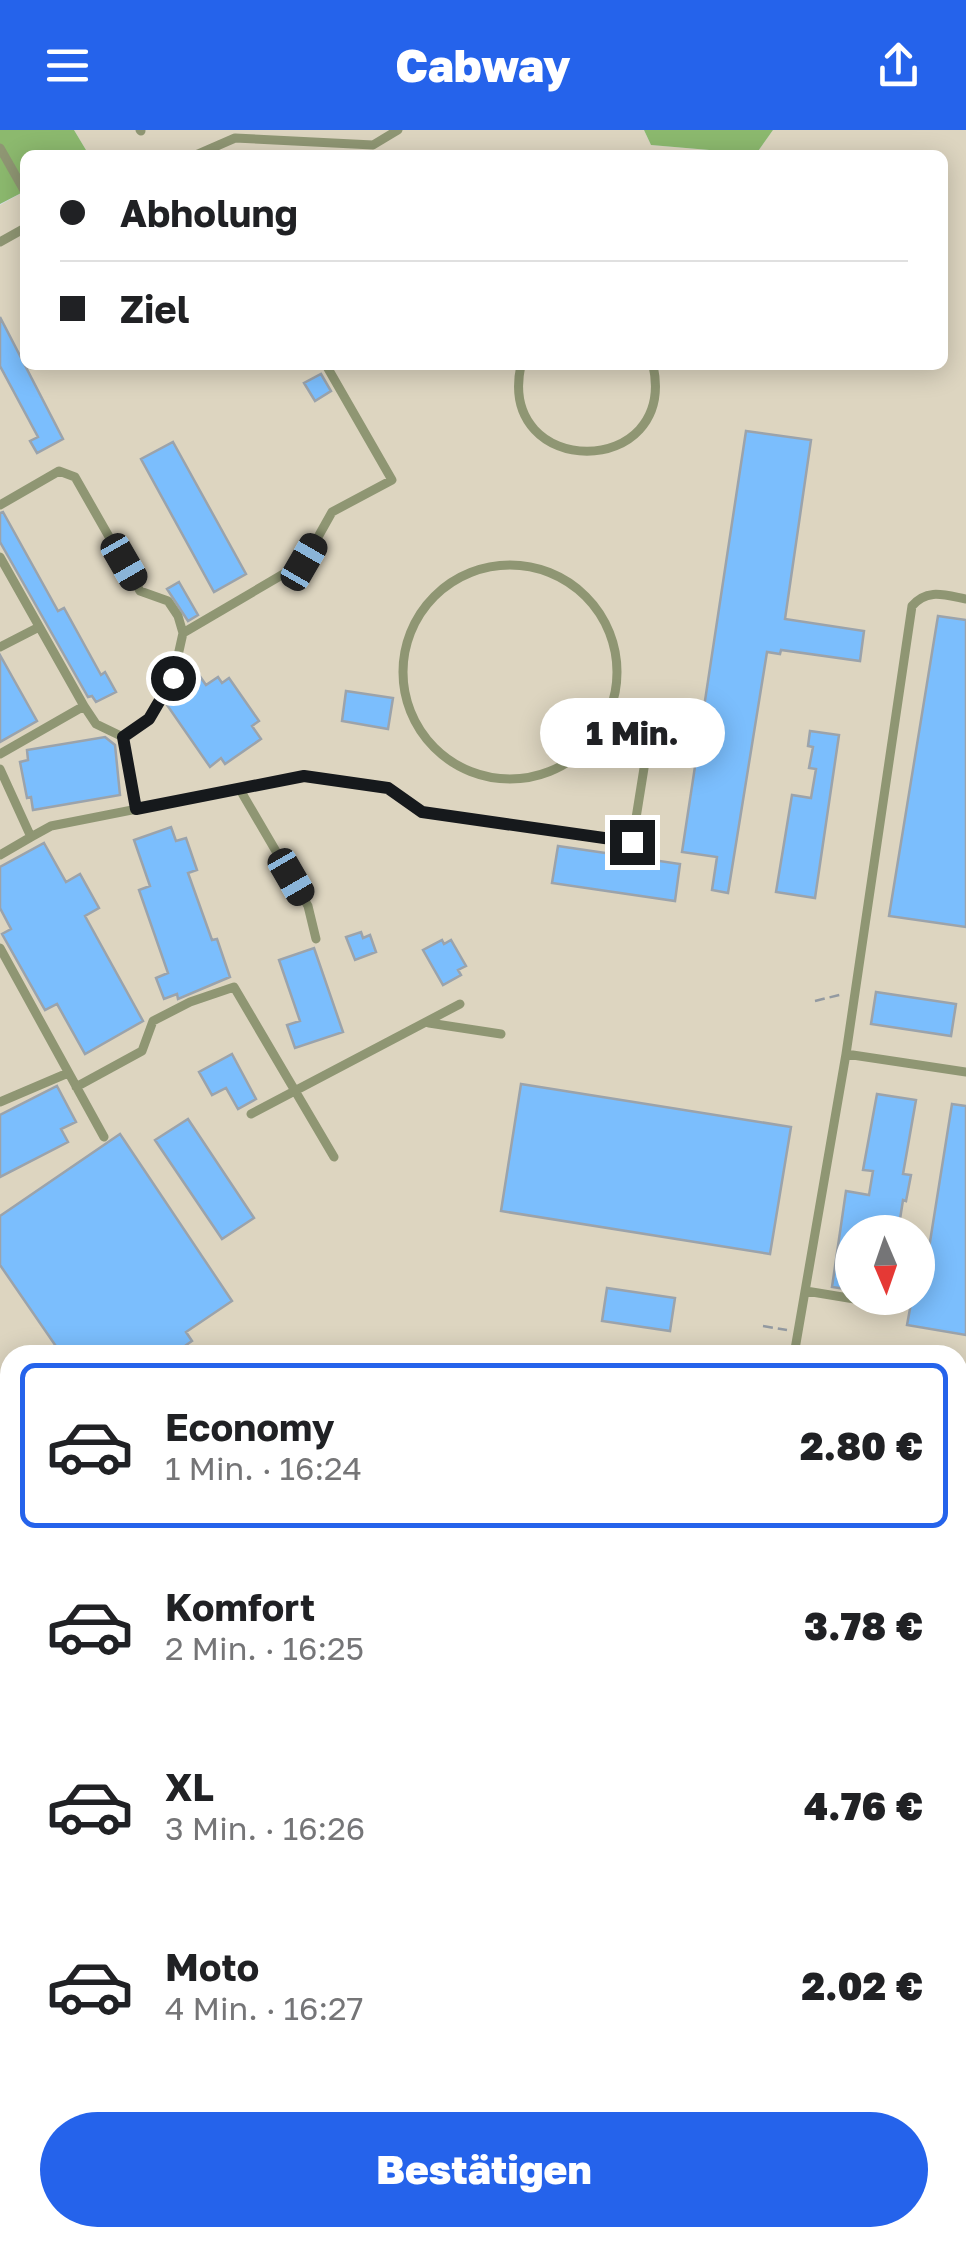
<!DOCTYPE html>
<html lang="de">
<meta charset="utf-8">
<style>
body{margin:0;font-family:"Golos Text",sans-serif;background:#f6f6f6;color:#202124;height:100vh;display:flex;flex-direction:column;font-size:38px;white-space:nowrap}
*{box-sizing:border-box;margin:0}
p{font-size:32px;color:#757577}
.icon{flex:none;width:55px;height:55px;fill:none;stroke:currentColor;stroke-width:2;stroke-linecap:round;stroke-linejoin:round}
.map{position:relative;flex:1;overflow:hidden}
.details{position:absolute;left:0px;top:1215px;width:968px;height:902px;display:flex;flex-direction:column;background:#fff;border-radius:30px 30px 0 0;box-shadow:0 5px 25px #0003}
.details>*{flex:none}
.guide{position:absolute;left:20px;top:20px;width:928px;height:220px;border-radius:15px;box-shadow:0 5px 25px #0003;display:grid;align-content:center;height:220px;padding:0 40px;background:#fff}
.needle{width:65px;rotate:178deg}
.tools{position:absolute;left:835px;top:1085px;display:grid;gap:20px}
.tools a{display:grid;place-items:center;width:100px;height:100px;border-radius:50%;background:#fff;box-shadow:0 5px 25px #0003;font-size:50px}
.end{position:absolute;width:45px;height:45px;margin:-22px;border:12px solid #16191c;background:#fff;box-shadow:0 0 0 5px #fff}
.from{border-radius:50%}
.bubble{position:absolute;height:70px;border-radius:35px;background:#fff;box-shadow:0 5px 25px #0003;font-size:32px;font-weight:800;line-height:70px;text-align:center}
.car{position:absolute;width:30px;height:60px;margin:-30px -15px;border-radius:12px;box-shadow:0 0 8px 2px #0007;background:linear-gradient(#222 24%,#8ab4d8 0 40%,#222 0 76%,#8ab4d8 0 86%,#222 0)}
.guide b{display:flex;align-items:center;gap:35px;height:95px;font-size:38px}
.guide b+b{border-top:2px solid #e0e0e0}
.guide i{width:25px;height:25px;background:#202124}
ul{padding:18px 0 0;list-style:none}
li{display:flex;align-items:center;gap:30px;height:165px;margin:0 20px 15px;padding:0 20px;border:5px solid transparent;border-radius:15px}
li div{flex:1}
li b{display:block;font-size:38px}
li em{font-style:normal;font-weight:800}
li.current{border-color:#2563eb}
li>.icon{width:90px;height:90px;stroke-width:1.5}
.primary-button{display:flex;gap:20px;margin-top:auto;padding:20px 40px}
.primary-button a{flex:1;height:115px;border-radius:60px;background:#2563eb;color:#fff;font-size:40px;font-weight:800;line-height:115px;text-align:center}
header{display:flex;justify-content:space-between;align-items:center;height:130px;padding:0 40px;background:#2563eb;color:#fff;font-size:45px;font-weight:800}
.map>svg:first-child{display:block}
</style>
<header><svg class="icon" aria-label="menu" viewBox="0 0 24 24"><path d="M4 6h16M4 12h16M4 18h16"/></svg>Cabway<svg class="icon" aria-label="share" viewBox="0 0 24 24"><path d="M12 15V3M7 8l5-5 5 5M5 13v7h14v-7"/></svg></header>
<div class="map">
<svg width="966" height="2117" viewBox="0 0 966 2117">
<rect width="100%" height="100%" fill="#d7e0e9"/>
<path fill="#ddd5c0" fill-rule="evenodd" d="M74,0H644L651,15L756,24L773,0H966V1327L958,1326V1225H10V1465L0,1424V1267L6,1264L0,1253V75L25,61V235H942V25H89ZM852,1102H918V1168H852Z
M0,1601H10V1817L0,1814Z"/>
<path fill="#9bbf85" d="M958,1326L966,1327V1563L958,1555Z"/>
<path fill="#8cb96e" d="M0,0H74L89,25H25V61L0,74Z
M644,0H773L756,24L651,15Z
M0,1424L10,1465V1601H0Z
M0,1815L10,1817V2106L0,2087Z
M11,2108H106L107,2117H16Z"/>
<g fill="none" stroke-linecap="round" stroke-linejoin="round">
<path stroke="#25b4bd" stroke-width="5" d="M0,1849L10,1903
M45,2108L54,2117"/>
</g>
<path fill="#7bbefd" stroke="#9ba3ab" stroke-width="2.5" d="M0,187L63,309L37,323L30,311L38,307L0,236Z
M321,244L331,261L315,271L304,253Z
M746,301L811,310L785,489L864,501L860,531L781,520L780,524L767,522L728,763L712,760L717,727L682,722Z
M173,312L246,444L214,462L141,329Z
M3,382L58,481L64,478L101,545L105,542L116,562L96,572L92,566L88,567L0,412V383Z
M179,452L198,485L188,491L167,459Z
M938,486L966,490V797L889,786Z
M0,525L37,591L0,612Z
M199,545L206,555L218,547L222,553L229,548L259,591L252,596L261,609L225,634L221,628L210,637L167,575L174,562Z
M346,561L393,568L388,599L342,591Z
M810,601L839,605L815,768L776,762L792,665L811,668L816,639L809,638L813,617L808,616Z
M105,607L115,615L120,665L33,680L31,667L27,668L20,632L28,630L27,620Z
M171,697L176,711L186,708L197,740L188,743L212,810L217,809L230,847L178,869L177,864L164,869L156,848L168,843L139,760L150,756L134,710Z
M44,713L66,752L80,744L99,778L85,786L143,891L85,924L57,874L45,880L2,804L11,799L0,778V737Z
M558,716L680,734L675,771L552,753Z
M361,802L363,808L370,805L376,822L355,830L346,807Z
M442,810L444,814L451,810L466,836L458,840L461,845L443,855L423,820Z
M314,818L343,902L295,918L287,895L300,891L279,830Z
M876,862L956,874L951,906L871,894Z
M232,924L256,969L238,979L226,958L212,965L199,942Z
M521,954L791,997L770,1124L501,1081Z
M57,956L76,992L61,999L68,1012L0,1047V985Z
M877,964L916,970L903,1044L911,1045L906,1071L903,1070L898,1102H852V1160L832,1157L846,1061L869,1065L873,1041L863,1040Z
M952,974L966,976V1205L907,1195L912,1168H918V1161L922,1162Z
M188,989L254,1088L222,1109L155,1010Z
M120,1004L232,1171L186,1202L192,1211L172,1225H62L0,1135V1086Z
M607,1158L675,1168L670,1201L602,1191Z"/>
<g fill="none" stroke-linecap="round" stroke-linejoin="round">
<path stroke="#939aa1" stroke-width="2.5" stroke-dasharray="10 5" stroke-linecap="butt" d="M815,871L843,864
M763,1196L787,1200"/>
<path stroke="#8f9673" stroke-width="9" d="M140,0L141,1
M0,18L25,62
M196,25L235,8L373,15L398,0
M0,112L25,98
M521,235C496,350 678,350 653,235
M0,375L59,341L75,347L140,461L168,471L178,486L183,503L173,548L149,589L123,607
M0,427L84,576
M403 542a107 107 0 1 1 214 0a107 107 0 1 1-214 0Z
M183,503L304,432L332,382L392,350L326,235
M0,517L39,497
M0,624L84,576L96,594L123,607L136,679
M0,639L31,707L0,725
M239,658L308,776L316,809
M31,707L51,696L304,646L388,658L422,682L632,713L653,582L612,575
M0,818L104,1007
M429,893L501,904
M846,924L966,942
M76,957L142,921L153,891L190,872L234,857L334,1027
M0,972L68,943
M251,984L460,874
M806,1161L897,1176
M794,1225L846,924L912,476C927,458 945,465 966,469
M958,1268L966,1270"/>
<path stroke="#8f9673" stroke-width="18" d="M226,2108L228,2117"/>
</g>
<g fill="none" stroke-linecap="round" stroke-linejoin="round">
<path stroke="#16191c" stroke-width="12" d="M173,548L149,589L123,607L136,679L304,646L388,658L422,682L632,712"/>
</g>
</svg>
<div class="tools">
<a><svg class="needle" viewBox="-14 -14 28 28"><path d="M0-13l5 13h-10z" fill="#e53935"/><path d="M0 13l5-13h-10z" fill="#757577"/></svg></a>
</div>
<i class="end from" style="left:173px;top:548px"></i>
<i class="end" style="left:632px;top:712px"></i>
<div class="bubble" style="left:540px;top:568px;width:185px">1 Min.</div>
<i class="car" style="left:124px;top:432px;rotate:150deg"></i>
<i class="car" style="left:304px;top:432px;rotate:30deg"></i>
<i class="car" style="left:291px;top:747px;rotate:150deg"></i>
<div class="guide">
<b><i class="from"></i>Abholung</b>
<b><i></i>Ziel</b>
</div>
<section class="details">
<ul>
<li class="current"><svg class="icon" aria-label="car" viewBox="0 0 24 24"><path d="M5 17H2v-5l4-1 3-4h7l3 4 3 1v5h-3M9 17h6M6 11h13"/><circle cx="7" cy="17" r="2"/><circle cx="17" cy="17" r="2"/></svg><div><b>Economy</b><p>1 Min. · 16:24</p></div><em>2.80 €</em></li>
<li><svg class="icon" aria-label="car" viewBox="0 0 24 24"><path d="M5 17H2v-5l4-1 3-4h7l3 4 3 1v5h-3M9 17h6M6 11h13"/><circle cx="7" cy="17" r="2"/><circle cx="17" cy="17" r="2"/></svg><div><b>Komfort</b><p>2 Min. · 16:25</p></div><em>3.78 €</em></li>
<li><svg class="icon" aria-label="car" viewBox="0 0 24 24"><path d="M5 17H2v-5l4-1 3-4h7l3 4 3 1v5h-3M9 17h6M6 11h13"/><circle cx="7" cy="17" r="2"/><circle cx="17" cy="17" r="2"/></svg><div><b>XL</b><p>3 Min. · 16:26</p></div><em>4.76 €</em></li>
<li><svg class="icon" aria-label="car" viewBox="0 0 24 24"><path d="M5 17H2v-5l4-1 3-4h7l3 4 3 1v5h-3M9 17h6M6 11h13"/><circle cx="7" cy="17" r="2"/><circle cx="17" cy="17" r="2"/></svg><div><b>Moto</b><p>4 Min. · 16:27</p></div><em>2.02 €</em></li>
</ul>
<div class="primary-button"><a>Bestätigen</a></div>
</section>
</div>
